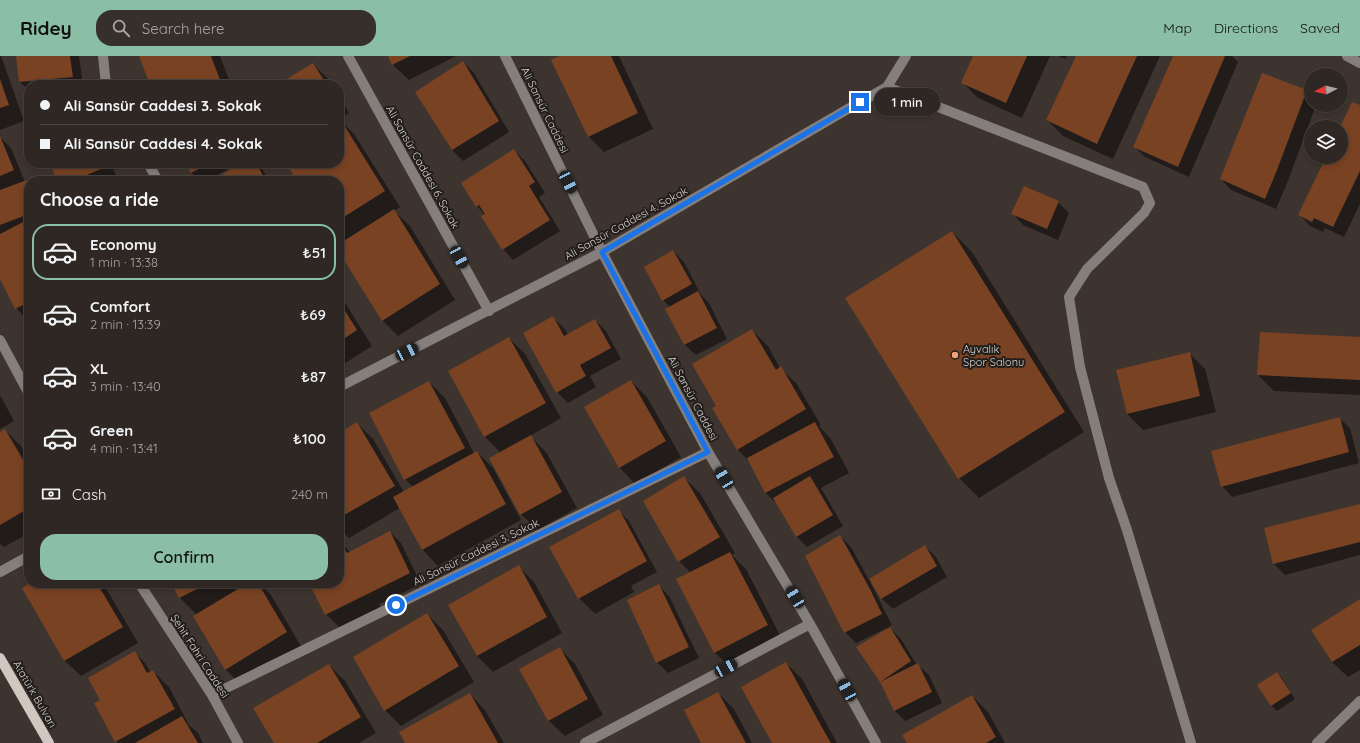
<!DOCTYPE html>
<meta charset="utf-8">
<style>
body{margin:0;font-family:Quicksand,sans-serif;background:#362f2b;color:#f1f3f6;height:100vh;display:flex;flex-direction:column;font-size:15px;white-space:nowrap}
*{box-sizing:border-box;margin:0}
p{font-size:13px;color:#a7a5a6}
.icon{flex:none;width:22px;height:22px;fill:none;stroke:currentColor;stroke-width:2;stroke-linecap:round;stroke-linejoin:round}
.map{position:relative;flex:1;overflow:hidden}
.side{position:absolute;left:24px;top:120px;width:320px;height:412px;display:flex;flex-direction:column;background:#2e2723;border-radius:16px;box-shadow:0 2px 6px #0003,0 0 0 1px #494441}
.side>*{flex:none}
.banner{position:absolute;left:24px;top:24px;width:320px;height:88px;border-radius:16px;box-shadow:0 2px 6px #0003,0 0 0 1px #494441;display:grid;align-content:center;height:88px;padding:0 16px;background:#2e2723}
.needle{width:26px;rotate:263deg}
.fabs{position:absolute;left:1304px;top:12px;display:grid;gap:8px}
.fabs a{display:grid;place-items:center;width:44px;height:44px;border-radius:50%;background:#2e2723;box-shadow:0 2px 6px #0003,0 0 0 1px #494441;font-size:20px}
.end{position:absolute;width:18px;height:18px;margin:-9px;border:5px solid #1a73e8;background:#fff;box-shadow:0 0 0 2px #fff}
.from{border-radius:50%}
.bubble{position:absolute;height:28px;border-radius:14px;background:#2e2723;box-shadow:0 2px 6px #0003,0 0 0 1px #494441;font-size:13px;font-weight:600;line-height:28px;text-align:center}
.car{position:absolute;width:12px;height:24px;margin:-12px -6px;border-radius:5px;box-shadow:0 0 3px 1px #0007;background:linear-gradient(#222 24%,#8ab4d8 0 40%,#222 0 76%,#8ab4d8 0 86%,#222 0)}
.banner b{display:flex;align-items:center;gap:14px;height:38px;font-size:15px}
.banner b+b{border-top:1px solid #494441}
.banner i{width:10px;height:10px;background:#f1f3f6}
ul{padding:0;list-style:none}
li{display:flex;align-items:center;gap:12px;height:56px;margin:0 8px 6px;padding:0 8px;border:2px solid transparent;border-radius:16px}
li div{flex:1}
li b{display:block;font-size:15px}
li em{font-style:normal;font-weight:600}
li.current{border-color:#8abfa5}
li>.icon{width:36px;height:36px;stroke-width:1.5}
h2{padding:0 16px;font-size:18px;line-height:48px}
.pay{display:flex;align-items:center;gap:10px;height:44px;padding:0 16px;font-size:15px}
.pay p{margin-inline-start:auto}
.primary-button{display:flex;gap:8px;margin-top:auto;padding:8px 16px}
.primary-button a{flex:1;height:46px;border-radius:16px;background:#8abfa5;color:#111;font-size:16px;font-weight:600;line-height:46px;text-align:center}
header{display:flex;align-items:center;gap:24px;box-sizing:border-box;height:56px;padding:0 20px;background:#8abfa5;color:#111}
header strong{font-size:19px}
nav{display:flex;gap:22px;margin-inline-start:auto;font-size:14px}
.search{width:280px;height:36px;background:#362f2b;display:flex;align-items:center;gap:10px;box-sizing:border-box;padding:0 14px;border-radius:16px;color:#a7a5a6;font-size:15px}
.map>svg:first-child{display:block}
</style>
<header>
<strong>Ridey</strong>
<div class="search"><svg class="icon" aria-label="search" viewBox="0 0 24 24"><circle cx="10" cy="10" r="6"/><path d="M15 15l6 6"/></svg>Search here</div>
<nav><a>Map</a><a>Directions</a><a>Saved</a></nav>
</header>
<div class="map">
<svg width="1360" height="687" viewBox="0 0 1360 687">
<rect width="100%" height="100%" fill="#3e342f"/>
<path fill="#0007" d="M0,0H1L24,65L0,74Z
M17,0H79L83,29H29V35L20,26Z
M140,0H220L231,29H151Z
M389,0H456L409,24L393,9Z
M558,0H619L653,73L604,96L589,81Z
M974,0H1050L1022,62L978,42L962,26Z
M1058,0H1067L1065,3Z
M1077,0H1160L1113,103L1063,80L1047,64Z
M1173,0H1232L1238,6L1189,121L1145,101L1134,90Z
M463,6L474,17L509,76L463,105L452,94L417,36Z
M313,8L329,24L332,29H279Z
M1306,35L1311,40V49H1316L1288,125L1276,153L1231,134L1221,123Z
M339,40L349,57L339,63L354,78L400,151L394,155L410,170L455,244L398,280L382,264L339,194V189L342,187L339,184V125H298L287,107H339Z
M1360,51V148L1344,181L1325,172L1323,176L1310,170L1300,159L1327,101H1341Z
M0,81L11,92L25,126L27,125L29,128V265L16,252L0,220Z
M514,94L525,105L545,137L539,141L560,175L513,204L503,193L485,159L477,150Z
M51,107H110L117,121L108,125H57Z
M187,107H239L207,125H200L192,117Z
M243,107H257L262,113L270,125H214Z
M1058,146L1069,157L1058,184L1023,169L1013,158Z
M952,176L972,196L1084,376L979,442L959,422L847,242Z
M673,195L684,206L701,239L709,247L727,283L696,299L685,289L667,253L670,251L663,244Z
M339,237L372,290L339,311Z
M553,262L564,272L568,279L595,264L606,275L621,303L590,320L596,331L568,347L557,336Z
M752,274L768,290L780,312L796,327L821,369L819,370L831,383L849,417L821,432L843,470L807,491L797,481L776,447L766,437L750,406L738,394L713,352L718,350Z
M509,282L525,298L561,362L530,380L546,396L577,452L537,474L521,458L501,397L485,381L449,316Z
M1360,282V339L1274,335L1258,319Z
M1189,297L1205,313L1216,356L1143,374L1127,358Z
M631,325L647,341L681,401L635,428L620,412L585,351Z
M429,326L445,342L474,397L477,396L493,412L521,464L438,510L423,494L400,452L349,482L339,472V378L357,367L373,383L404,436L413,431L405,423Z
M0,339L14,365L0,373Z
M1339,362L1350,372L1359,407L1232,441L1222,430Z
M5,374L21,390L29,404V477L4,491L0,488V377Z
M684,422L700,437L735,497L732,499L746,513L783,585L731,612L715,597L678,524L691,517L679,505L644,445Z
M1360,448V499L1285,519L1274,508Z
M618,454L629,465L657,516L631,530L634,536L595,558L579,542Z
M390,476L401,487L421,528L379,548L382,554L342,574L326,558L310,527H339V485L350,496Z
M840,480L851,491L869,524L925,490L936,501L947,521L893,553L882,543L872,525L870,526L892,569L889,571L901,583L917,609H918L929,619L942,647L905,665L894,654L880,626L887,572L856,587L845,576Z
M518,510L534,526L562,577L493,616L477,600L449,549Z
M32,527H103L138,587L81,620L65,605L23,532Z
M172,527H259L271,539L302,592L241,629L225,613L197,559L180,542Z
M659,530L669,540L699,602L668,617L657,606Z
M1360,545V614L1348,621L1332,606Z
M427,558L443,574L474,626L401,670L385,654Z
M559,592L575,608L603,659L565,680L549,665L520,614Z
M134,596L145,607L151,617L153,615L169,631L189,669L198,677L203,687H118L116,685L101,644Z
M786,607L802,623L837,687H773Z
M329,609L345,625L376,677L359,687H275Z
M1277,617L1282,622L1295,643L1277,655L1271,649Z
M718,637L734,653L752,687H703Z
M470,638L485,654L504,687H407Z
M972,640L988,656L1005,687H908Z"/>
<path fill="#784223" d="M16,0H70L73,21L19,26Z
M139,0H211L222,29H150Z
M388,0H410L392,9Z
M559,0H611L638,57L588,81L551,4Z
M973,0H1027L1006,47L961,27Z
M1076,0H1137L1097,88L1046,64Z
M1173,0H1225L1178,111L1133,91Z
M463,5L499,65L452,94L415,36Z
M313,7L327,29H277Z
M1262,17L1307,34L1277,114L1265,143L1220,123Z
M0,23L9,49L0,52Z
M1352,46L1360,49V115L1333,171L1314,162L1312,166L1298,159L1326,101H1341L1340,71Z
M339,61L385,135L339,164V125H297L286,107H339Z
M0,80L14,114L0,120Z
M514,93L535,126L529,130L550,164L502,194L481,160L485,158L479,149L476,151L461,127Z
M51,107H105L106,111L72,125H56Z
M185,107H210L191,117Z
M241,107H256L266,125H212Z
M27,124L29,130V158L0,169V134Z
M1024,130L1059,145L1047,173L1011,158Z
M394,153L440,228L382,265L339,196V188Z
M29,163V246L15,253L0,223V178Z
M952,175L1065,356L958,423L845,242Z
M673,194L692,228L662,245L644,211Z
M698,235L717,272L684,289L665,253Z
M339,245L357,274L339,286Z
M553,260L564,280L595,263L611,292L580,309L586,320L556,337L523,277Z
M752,273L776,314L781,310L806,353L737,394L712,352L716,350L692,308Z
M1260,276L1360,281V324L1257,319Z
M509,281L546,347L484,381L448,315Z
M1190,296L1200,340L1127,358L1116,314Z
M631,324L666,385L619,412L584,351Z
M429,325L465,392L404,424L369,357Z
M1340,361L1349,396L1221,431L1211,395Z
M357,366L395,430L339,462V377Z
M815,366L834,401L765,437L747,402Z
M5,373L29,414V452L0,469V376Z
M531,379L562,436L520,459L489,402Z
M477,395L506,448L422,494L393,441Z
M684,420L720,481L678,506L643,445Z
M810,420L833,459L796,481L773,442Z
M1360,448V486L1273,508L1264,472Z
M619,453L647,505L578,543L549,491Z
M390,475L410,517L325,559L309,527H339V483L347,497Z
M840,479L870,533L882,558L844,577L805,500Z
M925,489L937,510L881,543L869,523Z
M730,496L768,569L714,597L676,523Z
M519,509L547,561L477,600L448,549Z
M30,527H97L123,571L64,605L22,532Z
M171,527H209L179,542Z
M248,527H258L287,576L225,614L193,560Z
M659,528L689,591L656,607L627,544Z
M1360,543V589L1332,606L1311,574Z
M427,557L459,610L384,655L353,601Z
M890,571L911,605L880,626L856,591Z
M560,591L588,643L548,665L519,613Z
M135,595L147,617L153,614L175,653L115,686L94,647L100,644L88,622Z
M786,606L824,675L831,687H772L741,631Z
M918,607L932,636L894,655L880,626Z
M329,608L361,661L317,687H274L253,652Z
M1277,616L1291,637L1271,650L1257,629Z
M718,636L746,687H701L684,654Z
M470,637L498,687H405L399,676Z
M972,639L996,681L986,687H907L902,679Z
M182,660L198,687H135Z"/>
<g fill="none" stroke-linecap="round" stroke-linejoin="round">
<path stroke="#847f7c" stroke-width="10" d="M103,0L106,29
M348,0L489,255
M505,0L602,196L708,396L810,568L876,687
M1347,0L1360,7
M887,31L1143,131L1150,147L1144,157L1087,213L1069,241L1080,311L1109,422L1127,474L1191,687
M148,107L158,125
M0,284L29,338
M339,331L602,196L846,54L887,31L906,0
M0,516L29,500
M139,527L212,639L238,687
M212,639L708,396
M585,687L810,568
M1317,687L1360,645"/>
<path stroke="#d1c7c1" stroke-width="10" d="M0,602L49,687"/>
</g>
<g fill="none" stroke-linecap="round" stroke-linejoin="round">
<path stroke="#1a73e8" stroke-width="5" d="M396,549L708,396L602,196L860,46"/>
</g>
<circle fill="#f0a279" stroke="#211d1b" stroke-width="1.5" cx="955" cy="299" r="4"/>
<g text-anchor="middle" stroke-width="4" stroke-linejoin="round" paint-order="stroke">
<g font-size="11" fill="#d9d2cf" stroke="#211d1b">
<text transform="translate(545 54) rotate(64)" y="4">Ali Sansür Caddesi</text>
<text transform="translate(423 111) rotate(61)" y="4">Ali Sansür Caddesi 6. Sokak</text>
<text transform="translate(626 167) rotate(-29)" y="4">Ali Sansür Caddesi 4. Sokak</text>
<text transform="translate(693 342) rotate(62)" y="4">Ali Sansür Caddesi</text>
<text transform="translate(476 496) rotate(-26)" y="4">Ali Sansür Caddesi 3. Sokak</text>
<text transform="translate(200 600) rotate(57)" y="4">Şehit Fahri Caddesi</text>
<text transform="translate(35 638) rotate(60)" y="4">Atatürk Bulvarı</text>
</g>
<g font-size="11" fill="#d9d2cf" stroke="#211d1b" text-anchor="start">
<text x="963" y="297">Ayvalık<tspan x="963" dy="13">Spor Salonu</tspan></text>
</g>
</g>
</svg>
<div class="fabs">
<a><svg class="needle" viewBox="-14 -14 28 28"><path d="M0-13l5 13h-10z" fill="#e53935"/><path d="M0 13l5-13h-10z" fill="#a7a5a6"/></svg></a>
<a><svg class="icon" aria-label="layers" viewBox="0 0 24 24"><path d="M12 4l9 5-9 5-9-5zM3 14l9 5 9-5"/></svg></a>
</div>
<i class="end from" style="left:396px;top:549px"></i>
<i class="end" style="left:860px;top:46px"></i>
<div class="bubble" style="left:874px;top:32px;width:66px">1 min</div>
<i class="car" style="left:568px;top:126px;rotate:153deg"></i>
<i class="car" style="left:459px;top:201px;rotate:151deg"></i>
<i class="car" style="left:407px;top:296px;rotate:63deg"></i>
<i class="car" style="left:724px;top:422px;rotate:329deg"></i>
<i class="car" style="left:795px;top:541px;rotate:329deg"></i>
<i class="car" style="left:726px;top:612px;rotate:62deg"></i>
<i class="car" style="left:847px;top:634px;rotate:331deg"></i>
<div class="banner">
<b><i class="from"></i>Ali Sansür Caddesi 3. Sokak</b>
<b><i></i>Ali Sansür Caddesi 4. Sokak</b>
</div>
<section class="side">
<h2>Choose a ride</h2>
<ul>
<li class="current"><svg class="icon" aria-label="car" viewBox="0 0 24 24"><path d="M5 17H2v-5l4-1 3-4h7l3 4 3 1v5h-3M9 17h6M6 11h13"/><circle cx="7" cy="17" r="2"/><circle cx="17" cy="17" r="2"/></svg><div><b>Economy</b><p>1 min · 13:38</p></div><em>₺51</em></li>
<li><svg class="icon" aria-label="car" viewBox="0 0 24 24"><path d="M5 17H2v-5l4-1 3-4h7l3 4 3 1v5h-3M9 17h6M6 11h13"/><circle cx="7" cy="17" r="2"/><circle cx="17" cy="17" r="2"/></svg><div><b>Comfort</b><p>2 min · 13:39</p></div><em>₺69</em></li>
<li><svg class="icon" aria-label="car" viewBox="0 0 24 24"><path d="M5 17H2v-5l4-1 3-4h7l3 4 3 1v5h-3M9 17h6M6 11h13"/><circle cx="7" cy="17" r="2"/><circle cx="17" cy="17" r="2"/></svg><div><b>XL</b><p>3 min · 13:40</p></div><em>₺87</em></li>
<li><svg class="icon" aria-label="car" viewBox="0 0 24 24"><path d="M5 17H2v-5l4-1 3-4h7l3 4 3 1v5h-3M9 17h6M6 11h13"/><circle cx="7" cy="17" r="2"/><circle cx="17" cy="17" r="2"/></svg><div><b>Green</b><p>4 min · 13:41</p></div><em>₺100</em></li>
</ul>
<div class="pay"><svg class="icon" aria-label="cash" viewBox="0 0 24 24"><path d="M3 7h18v10H3z"/><circle cx="12" cy="12" r="2"/></svg>Cash<p>240 m</p></div>
<div class="primary-button"><a>Confirm</a></div>
</section>
</div>
